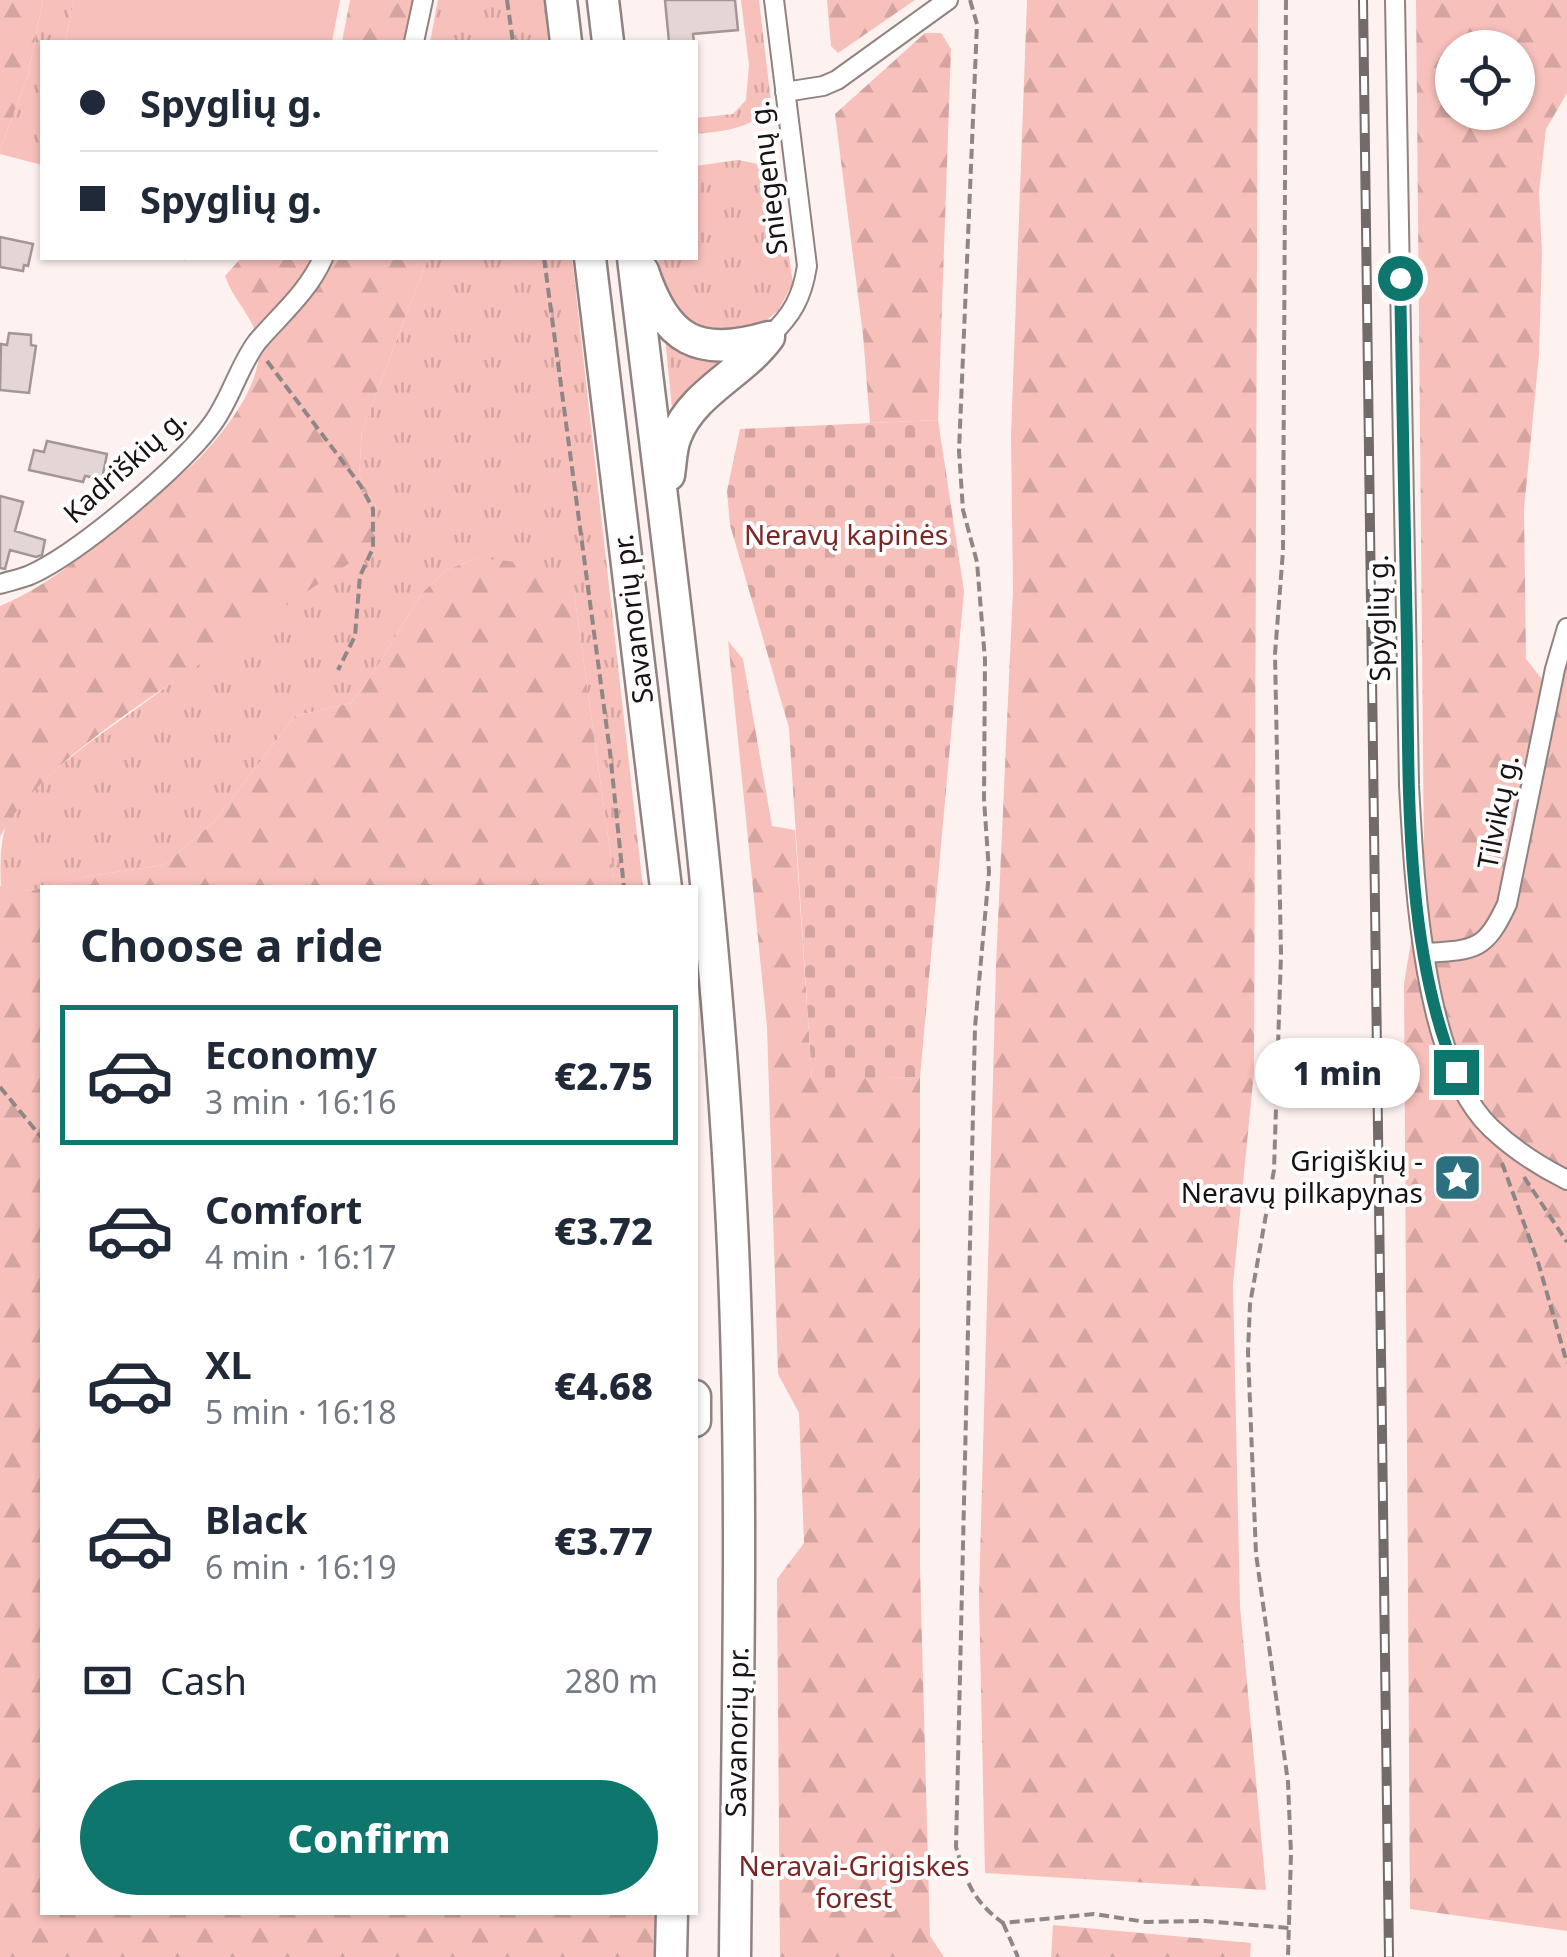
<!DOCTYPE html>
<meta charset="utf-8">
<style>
body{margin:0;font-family:"Noto Sans",sans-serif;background:#f6f6f7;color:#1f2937;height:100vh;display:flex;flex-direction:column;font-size:38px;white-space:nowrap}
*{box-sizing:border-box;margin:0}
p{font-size:32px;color:#747a83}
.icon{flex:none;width:55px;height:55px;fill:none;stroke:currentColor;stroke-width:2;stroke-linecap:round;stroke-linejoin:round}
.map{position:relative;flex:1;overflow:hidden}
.details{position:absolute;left:40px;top:885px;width:658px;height:1030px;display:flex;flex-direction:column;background:#fff;border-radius:0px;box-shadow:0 2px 8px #0004}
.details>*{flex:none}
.banner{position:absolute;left:40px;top:40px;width:658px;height:220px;border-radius:0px;box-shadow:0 2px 8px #0004;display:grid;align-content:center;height:220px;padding:0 40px;background:#fff}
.tools{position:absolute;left:1435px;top:30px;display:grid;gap:20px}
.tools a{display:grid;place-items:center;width:100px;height:100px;border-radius:50%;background:#fff;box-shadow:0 2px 8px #0004;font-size:50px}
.end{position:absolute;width:45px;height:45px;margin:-22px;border:12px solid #0f766e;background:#fff;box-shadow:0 0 0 5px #fff}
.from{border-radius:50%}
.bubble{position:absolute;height:70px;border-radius:35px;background:#fff;box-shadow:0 2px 8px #0004;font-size:32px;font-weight:800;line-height:70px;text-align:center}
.banner b{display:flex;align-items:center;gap:35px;height:95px;font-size:38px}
.banner b+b{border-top:2px solid #e0e1e3}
.banner i{width:25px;height:25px;background:#1f2937}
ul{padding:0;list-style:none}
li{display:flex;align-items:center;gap:30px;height:140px;margin:0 20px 15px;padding:0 20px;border:5px solid transparent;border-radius:0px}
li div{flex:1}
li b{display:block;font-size:38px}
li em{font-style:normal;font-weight:800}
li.selected{border-color:#0f766e}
li>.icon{width:90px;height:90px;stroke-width:1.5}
h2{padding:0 40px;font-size:45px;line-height:120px}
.pay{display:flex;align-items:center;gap:25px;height:110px;padding:0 40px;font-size:38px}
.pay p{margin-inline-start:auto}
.cta{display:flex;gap:20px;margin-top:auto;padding:20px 40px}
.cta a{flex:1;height:115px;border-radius:60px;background:#0f766e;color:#fff;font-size:40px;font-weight:800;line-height:115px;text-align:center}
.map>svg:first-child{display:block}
</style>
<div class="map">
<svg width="1567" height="1957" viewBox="0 0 1567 1957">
<defs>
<pattern id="grass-tufts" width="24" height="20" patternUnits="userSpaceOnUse" patternTransform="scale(2.5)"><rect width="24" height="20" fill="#f7c0bb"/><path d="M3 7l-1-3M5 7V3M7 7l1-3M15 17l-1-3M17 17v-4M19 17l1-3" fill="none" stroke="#d3a4a0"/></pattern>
<pattern id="forest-firs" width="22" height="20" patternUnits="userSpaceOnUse" patternTransform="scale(2.5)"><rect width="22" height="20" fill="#f7c0bb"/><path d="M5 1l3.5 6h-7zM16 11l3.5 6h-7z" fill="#d3a4a0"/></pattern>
<pattern id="cemetery-stones" width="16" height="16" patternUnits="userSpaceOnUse" patternTransform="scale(2.5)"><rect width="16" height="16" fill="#f7c0bb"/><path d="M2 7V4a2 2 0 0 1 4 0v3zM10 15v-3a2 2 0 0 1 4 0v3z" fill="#d3a4a0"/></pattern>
</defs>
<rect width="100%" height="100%" fill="#fdf2f0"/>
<path fill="url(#grass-tufts)" d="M43,0H74L65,42H42V165L0,154V150L28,75Z
M438,0H544L548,42H430Z
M741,0H759L771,102C756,129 725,131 696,134L695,118L733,114L746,100L749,65Z
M738,160L758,164L771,176L780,196L793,283L778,311L753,330L696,335L663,292L658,258H695V166Z
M428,258H572L643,887H615L574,592L476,559L446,570L422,593L375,670L351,703L295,716L214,822L164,865L89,876L30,891L1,887C0,867 0,838 8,820C50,763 118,725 172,682C242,626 309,567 377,509L359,475L362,431Z
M665,337L740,357L673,418Z"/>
<path fill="url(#forest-firs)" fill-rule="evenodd" d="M0,0H43L28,75L0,150Z
M350,0H414L406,42H342Z
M827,0H915L838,53L831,46Z
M1027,0H1258L1254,1072L1233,1284L1240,1606L1266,1890L985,1873L979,1598L996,966L1013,589L1011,435Z
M1416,0H1567V93L1546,129L1539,192L1542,254L1539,355L1524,509L1526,659L1542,679L1567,666V1931L1410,1909L1404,984L1424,860ZM1452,48H1518V112H1452Z
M925,33H941L951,49L938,420L870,423L863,335L835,114Z
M241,258H428L362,431L359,475L377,509L379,533L357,558C305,593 254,627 203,662C143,702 31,773 0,837V606C56,583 105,537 151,498C169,484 189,470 204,453C227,428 258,388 259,352C260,322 234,303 225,276Z
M476,559C511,559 550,565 574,592L615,887H45L89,876L164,865L214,822L295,716L351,703L375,670L422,593L446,570Z
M728,641L743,659L772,826L795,830L812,1079L920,1077V1568L930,1936L944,1957H780L777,1579L804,1543L799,1413L778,1374L767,1027Z
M0,886L30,891L42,888V1912L655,1913V1957H0Z
M1053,1925L1251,1943L1250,1957H1051Z"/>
<path fill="url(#cemetery-stones)" d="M938,420L964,591L920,1077L812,1080L789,728L730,525L727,491L740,429Z"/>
<path fill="#f7c0bb" d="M74,0H340L332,42H65Z"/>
<path fill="#e4d6d4" stroke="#a49695" stroke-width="2.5" d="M665,0H735L738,30L693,34L694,42H669Z
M0,237L33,244L28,266L24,265L23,271L0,267Z
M9,333L31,335V345L36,346L29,393L0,390L1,344L7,345Z
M47,441L107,454L102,479L85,476L83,482L29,470L34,450L44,452Z
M0,496L23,502L15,531L45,540L42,555L36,557L10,550L5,569L0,568Z"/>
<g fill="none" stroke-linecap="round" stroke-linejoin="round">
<defs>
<path id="minor" d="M1395,0L1409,785C1414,876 1422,1063 1491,1128C1512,1148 1541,1167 1567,1180
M414,42L423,0
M785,92L823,86L837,80L948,0
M769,337C792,315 802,298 807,266L774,0
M0,584C10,581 20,579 30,575C79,553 181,467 213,423C231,398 239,366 257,342C281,314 308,292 323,258
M1425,953C1475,950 1485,951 1507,904L1555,669L1567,628"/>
<path id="trunk" d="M561,0L566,42
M603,0L608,42
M590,258L666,888
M633,258C674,603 723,949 735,1297C743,1517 737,1737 735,1957
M643,271C666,341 698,358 769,337
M669,475C671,463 671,447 676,436C692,393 743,373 769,337
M695,1396V1421
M671,1957L672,1912"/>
</defs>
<use href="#minor" stroke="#8f8280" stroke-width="22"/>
<use href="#trunk" stroke="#8f8280" stroke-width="35"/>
<path stroke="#8f8786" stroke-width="4" stroke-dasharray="10 5" stroke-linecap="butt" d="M507,0L513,42
M970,0L977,24L959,451L963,510L977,562L985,660L984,799L989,872L975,1027L956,1847C967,1883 972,1900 1003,1923L1094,1914L1146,1922L1205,1921L1289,1928
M1286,0L1283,551L1275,654L1281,954L1274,1170L1250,1304L1248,1352L1256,1554L1288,1782L1291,1854L1288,1957
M544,258L610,752L624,888
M183,259L184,258
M267,361L361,486L373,509V548L360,576L355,636L338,670
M0,1087L42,1138
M1502,1163L1538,1262L1567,1363
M1524,1177L1567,1242
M1003,1923L1018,1957"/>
<use href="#minor" stroke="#fff" stroke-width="18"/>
<use href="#trunk" stroke="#fff" stroke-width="30"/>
<defs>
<path id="rail" d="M1363,0L1389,1957"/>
</defs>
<use href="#rail" stroke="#736b6a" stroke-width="10"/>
<use href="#rail" stroke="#fff" stroke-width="6" stroke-dasharray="19" stroke-linecap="butt"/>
</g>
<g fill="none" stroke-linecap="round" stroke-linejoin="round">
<path stroke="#0f766e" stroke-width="12" d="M1400,278C1403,399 1405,521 1407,643C1409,779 1403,945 1456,1072"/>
</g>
<defs>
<symbol id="sight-square" viewBox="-11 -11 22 22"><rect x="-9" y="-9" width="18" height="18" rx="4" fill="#2c7080" stroke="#fff"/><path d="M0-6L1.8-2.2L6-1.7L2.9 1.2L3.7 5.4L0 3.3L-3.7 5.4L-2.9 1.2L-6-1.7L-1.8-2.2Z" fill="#fff"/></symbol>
</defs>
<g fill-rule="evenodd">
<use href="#sight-square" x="1430" y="1150" width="55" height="55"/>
</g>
<g text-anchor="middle" stroke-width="8" stroke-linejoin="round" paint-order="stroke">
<g font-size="28" fill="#181312" stroke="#fff">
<text transform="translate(768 178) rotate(-97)" y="10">Sniegenų g.</text>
<text transform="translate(125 466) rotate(-42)" y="10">Kadriškių g.</text>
<text transform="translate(1379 618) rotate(-91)" y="10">Spyglių g.</text>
<text transform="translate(633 619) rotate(-97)" y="10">Savanorių pr.</text>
<text transform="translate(1498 812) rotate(-79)" y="10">Tilvikų g.</text>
<text transform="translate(737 1732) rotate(-89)" y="10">Savanorių pr.</text>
</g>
<g font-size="28" fill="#7a2726" stroke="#fff">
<text x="846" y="545">Neravų kapinės</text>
<text x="854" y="1876">Neravai-Grigiskes<tspan x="854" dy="32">forest</tspan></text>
</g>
<g font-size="28" fill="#181312" stroke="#fff" text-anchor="end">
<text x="1423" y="1171">Grigiškių -<tspan x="1423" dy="32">Neravų pilkapynas</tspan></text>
</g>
</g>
</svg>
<div class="tools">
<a><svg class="icon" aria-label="locate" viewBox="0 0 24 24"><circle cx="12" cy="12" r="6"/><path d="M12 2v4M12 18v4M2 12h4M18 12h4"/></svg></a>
</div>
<i class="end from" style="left:1400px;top:278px"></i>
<i class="end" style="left:1456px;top:1072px"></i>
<div class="bubble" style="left:1255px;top:1038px;width:165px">1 min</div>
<div class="banner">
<b><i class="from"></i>Spyglių g.</b>
<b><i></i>Spyglių g.</b>
</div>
<section class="details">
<h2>Choose a ride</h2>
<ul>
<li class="selected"><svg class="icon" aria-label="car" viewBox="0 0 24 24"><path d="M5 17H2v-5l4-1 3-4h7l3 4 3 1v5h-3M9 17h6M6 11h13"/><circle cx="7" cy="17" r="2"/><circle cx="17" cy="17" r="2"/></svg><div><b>Economy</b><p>3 min · 16:16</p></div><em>€2.75</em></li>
<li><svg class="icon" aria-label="car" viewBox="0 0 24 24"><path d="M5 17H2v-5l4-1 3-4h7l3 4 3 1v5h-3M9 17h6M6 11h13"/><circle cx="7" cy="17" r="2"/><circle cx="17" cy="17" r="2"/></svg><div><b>Comfort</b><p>4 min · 16:17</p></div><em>€3.72</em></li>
<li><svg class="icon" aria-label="car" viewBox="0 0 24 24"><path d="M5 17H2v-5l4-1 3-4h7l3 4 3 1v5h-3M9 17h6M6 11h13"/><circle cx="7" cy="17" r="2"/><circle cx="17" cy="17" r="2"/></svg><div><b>XL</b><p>5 min · 16:18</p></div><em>€4.68</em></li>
<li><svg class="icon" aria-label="car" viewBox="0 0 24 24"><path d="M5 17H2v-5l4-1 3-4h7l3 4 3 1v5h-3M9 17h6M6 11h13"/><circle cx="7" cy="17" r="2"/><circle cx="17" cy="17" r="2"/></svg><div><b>Black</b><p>6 min · 16:19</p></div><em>€3.77</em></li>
</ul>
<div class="pay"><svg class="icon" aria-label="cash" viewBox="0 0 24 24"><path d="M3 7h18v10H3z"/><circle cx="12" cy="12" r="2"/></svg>Cash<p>280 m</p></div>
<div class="cta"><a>Confirm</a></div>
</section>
</div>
